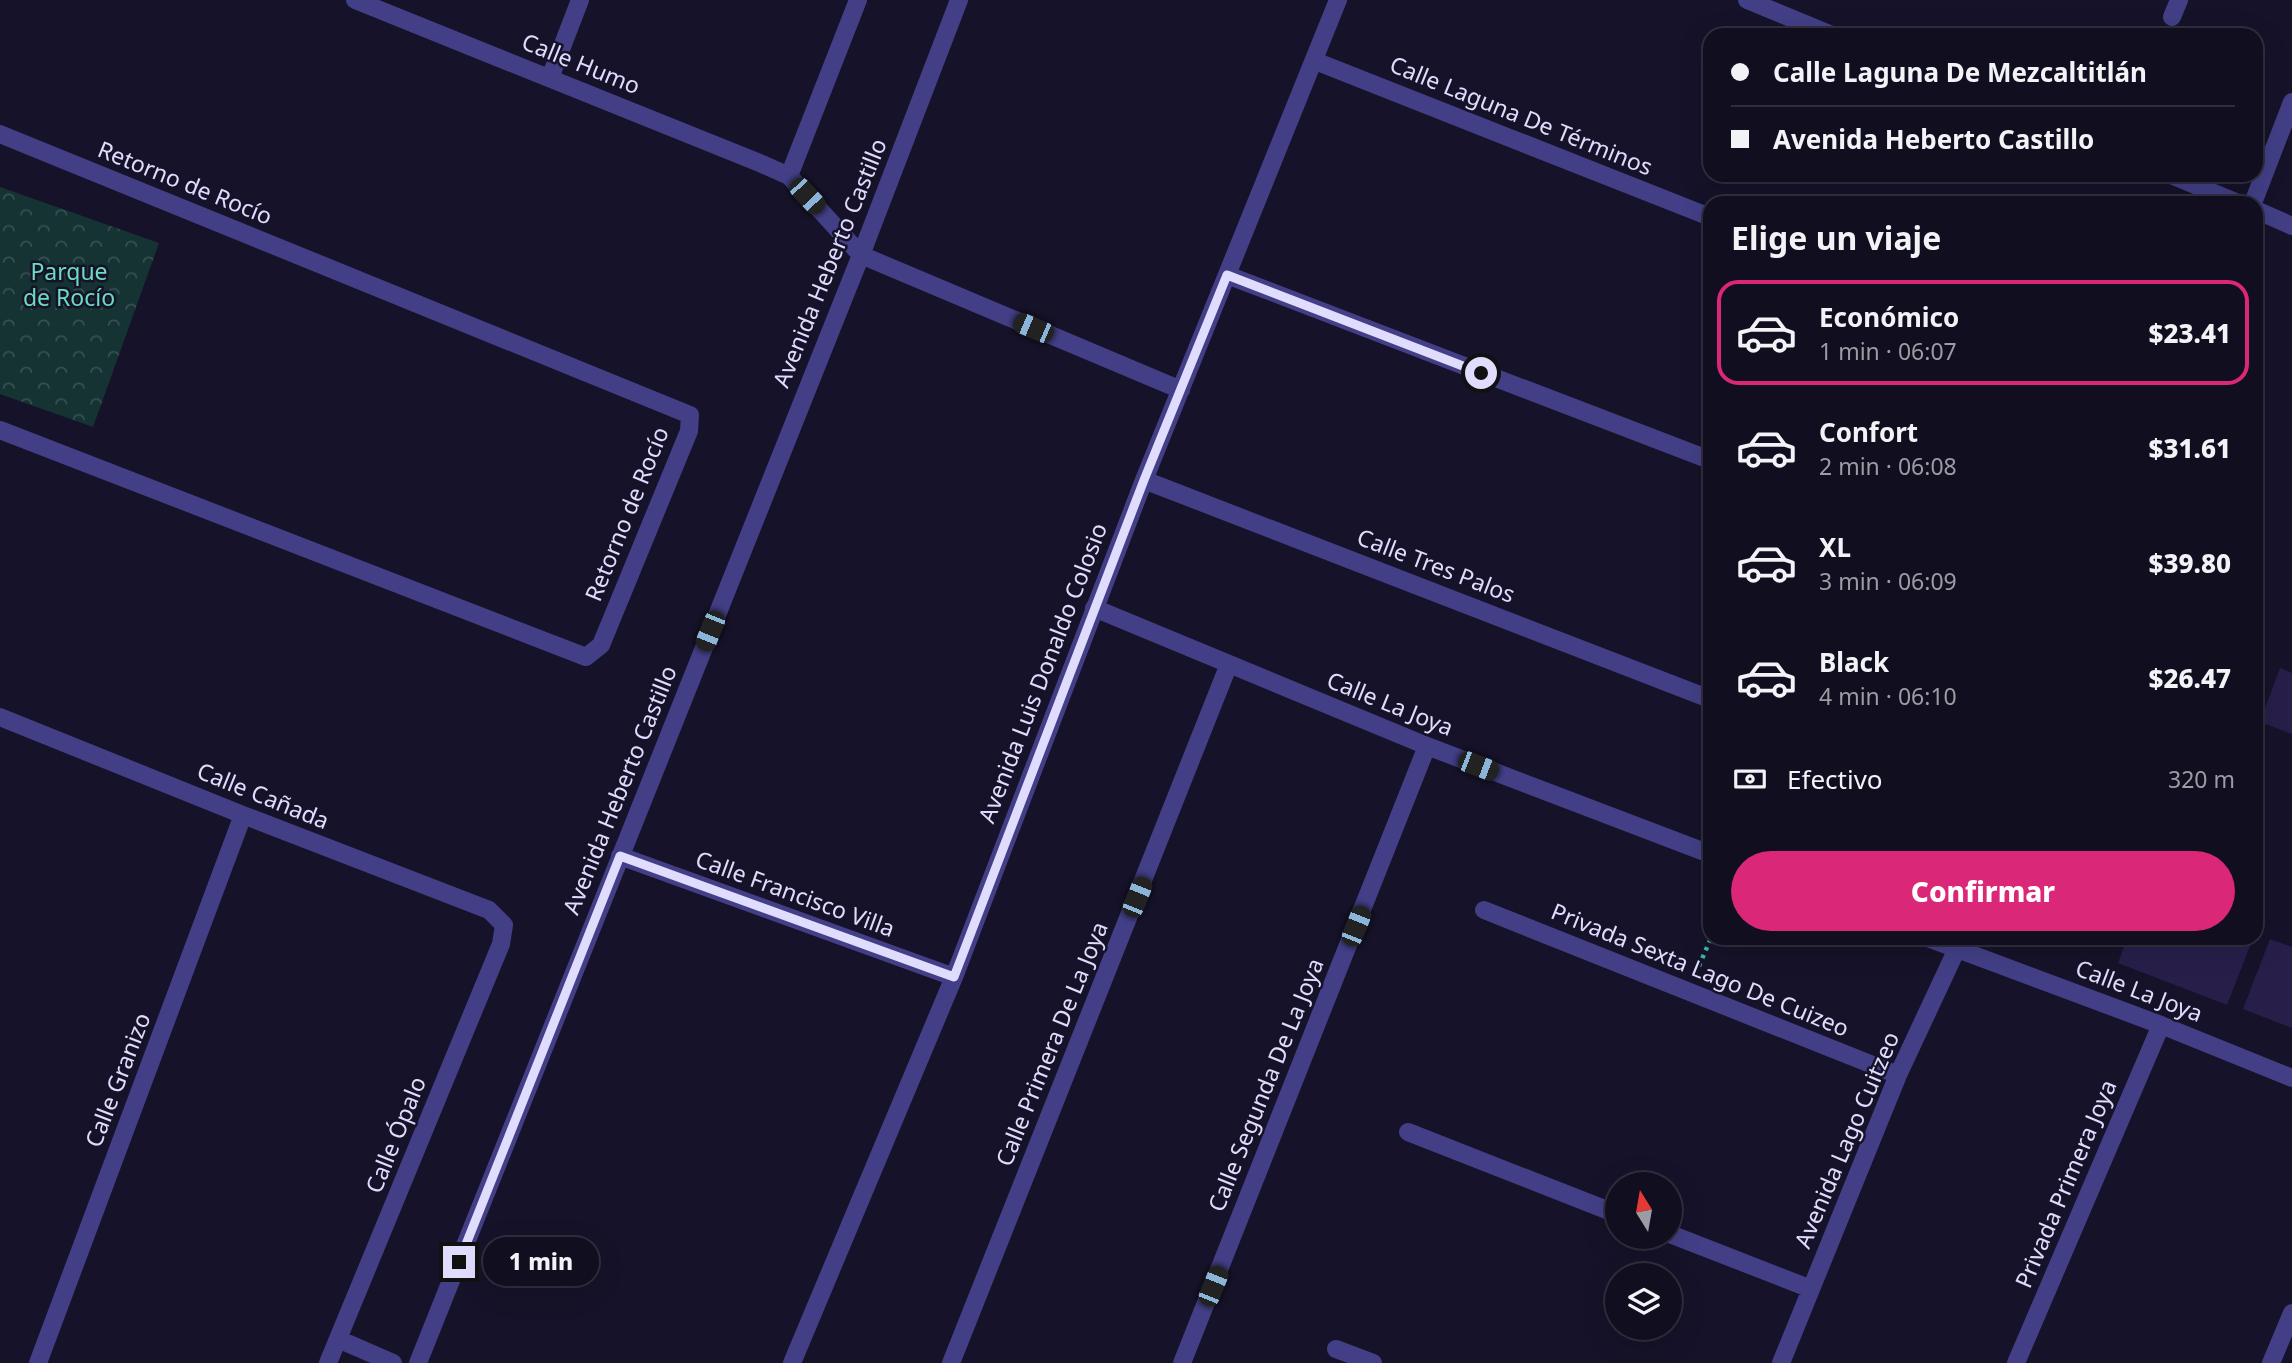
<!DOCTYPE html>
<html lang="es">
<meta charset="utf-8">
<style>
body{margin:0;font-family:"Noto Sans",sans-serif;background:#191728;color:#f1f3f6;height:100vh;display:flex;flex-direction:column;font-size:26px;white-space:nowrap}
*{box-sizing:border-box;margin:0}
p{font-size:23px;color:#9c9ca4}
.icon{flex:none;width:38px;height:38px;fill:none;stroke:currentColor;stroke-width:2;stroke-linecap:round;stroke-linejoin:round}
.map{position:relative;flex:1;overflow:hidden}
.drawer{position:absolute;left:1703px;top:196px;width:560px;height:749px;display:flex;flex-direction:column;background:#100e1f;border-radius:21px;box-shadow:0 7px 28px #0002,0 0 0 2px #302e3d}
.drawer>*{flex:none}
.guide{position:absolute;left:1703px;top:28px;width:560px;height:154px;border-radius:21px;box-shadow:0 7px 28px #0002,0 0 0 2px #302e3d;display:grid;align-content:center;height:154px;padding:0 28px;background:#100e1f}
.needle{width:46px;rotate:349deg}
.tools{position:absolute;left:1605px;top:1172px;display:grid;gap:14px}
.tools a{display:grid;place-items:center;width:77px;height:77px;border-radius:50%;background:#100e1f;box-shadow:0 7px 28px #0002,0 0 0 2px #302e3d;font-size:35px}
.end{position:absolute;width:32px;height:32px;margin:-16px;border:9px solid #e0dcfd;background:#111;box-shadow:0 0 0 4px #111}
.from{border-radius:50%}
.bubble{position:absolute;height:49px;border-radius:24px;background:#100e1f;box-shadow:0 7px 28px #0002,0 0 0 2px #302e3d;font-size:23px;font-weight:800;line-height:49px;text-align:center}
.car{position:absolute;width:21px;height:42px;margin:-21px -10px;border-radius:9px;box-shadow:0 0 5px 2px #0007;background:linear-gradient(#222 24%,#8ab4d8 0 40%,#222 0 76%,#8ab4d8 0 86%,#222 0)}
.guide b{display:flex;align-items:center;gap:24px;height:66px;font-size:26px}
.guide b+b{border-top:2px solid #302e3d}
.guide i{width:18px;height:18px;background:#f1f3f6}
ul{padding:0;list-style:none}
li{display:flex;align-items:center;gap:21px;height:105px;margin:0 14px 10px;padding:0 14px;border:4px solid transparent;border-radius:21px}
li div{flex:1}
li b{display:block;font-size:26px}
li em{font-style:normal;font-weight:800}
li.selected{border-color:#db2777}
li>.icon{width:63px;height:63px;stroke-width:1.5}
h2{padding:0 28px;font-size:32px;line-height:84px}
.pay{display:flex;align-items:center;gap:18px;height:77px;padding:0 28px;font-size:26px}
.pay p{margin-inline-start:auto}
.action{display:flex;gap:14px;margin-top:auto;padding:14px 28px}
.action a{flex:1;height:80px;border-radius:42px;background:#db2777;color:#fff;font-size:28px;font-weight:800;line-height:80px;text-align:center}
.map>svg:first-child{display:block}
</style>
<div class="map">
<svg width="2292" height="1363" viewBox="0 0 2292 1363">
<defs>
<pattern id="park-crowns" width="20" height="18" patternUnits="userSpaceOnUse" patternTransform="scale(1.75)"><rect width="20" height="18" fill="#153332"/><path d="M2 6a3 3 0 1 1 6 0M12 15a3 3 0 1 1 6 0" fill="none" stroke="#375051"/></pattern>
</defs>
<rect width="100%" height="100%" fill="#161229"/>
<path fill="url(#park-crowns)" d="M0,187L159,243L93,427L0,394Z"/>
<path fill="#271f4a" d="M2280,668L2292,673V734L2260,722Z
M2127,938H2253L2227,1005L2118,963Z
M2270,939L2292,947V1028L2243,1009Z"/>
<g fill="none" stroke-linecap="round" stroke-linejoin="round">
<path stroke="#36b7af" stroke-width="4.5" stroke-dasharray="3.5 5" stroke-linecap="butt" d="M1699,966L1711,938"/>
<path stroke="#423f86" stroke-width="18" d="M355,0L762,164L789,176L861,255L1181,390
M1747,0L1832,35
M2172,17L2179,0
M1315,61L1710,217
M550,78L580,0
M0,134L690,415L689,431L601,645L586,657L0,430
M2171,175L2238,203
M789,176L858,0
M2253,203L2292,102
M2256,210L2292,226
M1227,275L1710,460
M1144,480L1710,699
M1094,608L1427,746L1710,854
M0,717L243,815L489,910L504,925L501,944L328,1363
M620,856L954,977
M1484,910L1898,1075
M1928,938L2161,1025L2292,1078
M1408,1132L1617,1214
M1670,1234L1811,1289
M338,1339L393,1363
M1336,1349L1373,1363
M38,1363L243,815
M418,1363L861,255L959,0
M792,1363L954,977L1144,480L1338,0
M951,1363L1229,664
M1182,1363L1427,746
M1781,1363L1898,1075L1962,938
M2016,1363L2161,1025
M2271,1363L2292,1313"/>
</g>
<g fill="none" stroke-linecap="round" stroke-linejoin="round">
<path stroke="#e0dcfd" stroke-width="9" d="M459,1262L620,856L954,977L1144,480L1227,275L1481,373"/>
</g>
<g text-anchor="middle" stroke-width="5" stroke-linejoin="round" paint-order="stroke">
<g font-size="23" fill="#e0dcfd" stroke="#161229">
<text transform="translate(581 64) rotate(22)" y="8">Calle Humo</text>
<text transform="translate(1521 116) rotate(22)" y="8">Calle Laguna De Términos</text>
<text transform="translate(185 183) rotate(22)" y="8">Retorno de Rocío</text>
<text transform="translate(830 263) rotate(-68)" y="8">Avenida Heberto Castillo</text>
<text transform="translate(627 514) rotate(-68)" y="8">Retorno de Rocío</text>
<text transform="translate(1436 566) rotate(21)" y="8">Calle Tres Palos</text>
<text transform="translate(1043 673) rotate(-69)" y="8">Avenida Luis Donaldo Colosio</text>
<text transform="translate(1390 704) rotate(22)" y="8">Calle La Joya</text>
<text transform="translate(620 790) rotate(-68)" y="8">Avenida Heberto Castillo</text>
<text transform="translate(263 796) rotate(22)" y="8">Calle Cañada</text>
<text transform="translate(795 894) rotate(20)" y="8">Calle Francisco Villa</text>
<text transform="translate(1700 970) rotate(22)" y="8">Privada Sexta Lago De Cuizeo</text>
<text transform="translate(2139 991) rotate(21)" y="8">Calle La Joya</text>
<text transform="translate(1052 1044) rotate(-68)" y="8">Calle Primera De La Joya</text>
<text transform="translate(118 1080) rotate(-69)" y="8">Calle Granizo</text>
<text transform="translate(1266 1085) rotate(-68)" y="8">Calle Segunda De La Joya</text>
<text transform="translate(396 1135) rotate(-68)" y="8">Calle Ópalo</text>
<text transform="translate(1847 1140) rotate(-67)" y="8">Avenida Lago Cuitzeo</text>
<text transform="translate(2066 1184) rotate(-67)" y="8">Privada Primera Joya</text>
</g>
<g font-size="23" fill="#6adcbf" stroke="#161229">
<text x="69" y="280">Parque<tspan x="69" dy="26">de Rocío</tspan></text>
</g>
</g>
</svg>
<div class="tools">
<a><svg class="needle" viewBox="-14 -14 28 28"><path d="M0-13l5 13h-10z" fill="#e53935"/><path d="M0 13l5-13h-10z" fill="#9c9ca4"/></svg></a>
<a><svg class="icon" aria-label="layers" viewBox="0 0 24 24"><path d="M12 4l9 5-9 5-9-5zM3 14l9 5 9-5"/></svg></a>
</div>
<i class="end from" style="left:1481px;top:373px"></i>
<i class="end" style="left:459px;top:1262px"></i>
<div class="bubble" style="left:483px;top:1237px;width:116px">1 min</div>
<i class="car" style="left:807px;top:196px;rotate:137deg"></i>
<i class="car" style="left:1033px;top:328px;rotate:293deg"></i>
<i class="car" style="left:710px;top:631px;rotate:202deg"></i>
<i class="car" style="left:1478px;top:766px;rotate:111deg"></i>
<i class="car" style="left:1137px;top:897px;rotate:22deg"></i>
<i class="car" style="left:1356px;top:926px;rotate:22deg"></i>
<i class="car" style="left:1213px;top:1286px;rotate:22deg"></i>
<div class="guide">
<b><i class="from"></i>Calle Laguna De Mezcaltitlán</b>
<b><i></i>Avenida Heberto Castillo</b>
</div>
<section class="drawer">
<h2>Elige un viaje</h2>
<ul>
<li class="selected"><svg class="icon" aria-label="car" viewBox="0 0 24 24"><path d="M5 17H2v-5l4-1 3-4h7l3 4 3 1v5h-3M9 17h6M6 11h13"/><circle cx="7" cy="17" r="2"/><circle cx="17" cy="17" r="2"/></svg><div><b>Económico</b><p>1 min · 06:07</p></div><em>$23.41</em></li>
<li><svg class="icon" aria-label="car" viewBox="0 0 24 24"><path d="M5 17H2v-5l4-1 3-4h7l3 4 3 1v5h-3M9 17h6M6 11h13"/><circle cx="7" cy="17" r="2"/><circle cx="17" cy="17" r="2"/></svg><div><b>Confort</b><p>2 min · 06:08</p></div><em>$31.61</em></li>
<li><svg class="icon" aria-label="car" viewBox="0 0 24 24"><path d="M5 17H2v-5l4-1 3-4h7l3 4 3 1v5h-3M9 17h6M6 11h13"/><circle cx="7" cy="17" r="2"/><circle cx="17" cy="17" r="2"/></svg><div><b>XL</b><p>3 min · 06:09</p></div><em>$39.80</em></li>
<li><svg class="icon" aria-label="car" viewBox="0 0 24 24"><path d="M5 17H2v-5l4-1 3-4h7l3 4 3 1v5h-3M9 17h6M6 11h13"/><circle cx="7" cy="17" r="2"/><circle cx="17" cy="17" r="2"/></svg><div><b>Black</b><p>4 min · 06:10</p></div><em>$26.47</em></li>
</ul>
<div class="pay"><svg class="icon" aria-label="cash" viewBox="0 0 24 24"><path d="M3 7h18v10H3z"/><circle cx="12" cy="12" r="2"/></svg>Efectivo<p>320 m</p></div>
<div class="action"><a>Confirmar</a></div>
</section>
</div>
